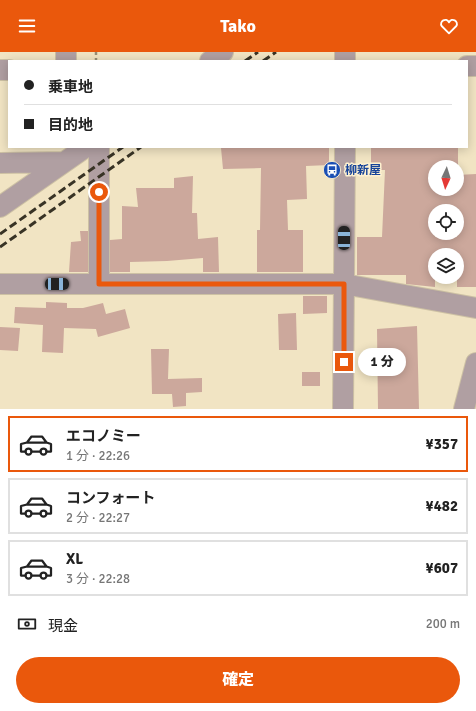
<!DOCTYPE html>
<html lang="ja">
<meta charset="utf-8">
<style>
body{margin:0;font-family:Signika,"Noto Sans JP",sans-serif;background:#f2f2f2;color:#222;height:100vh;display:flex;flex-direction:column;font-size:15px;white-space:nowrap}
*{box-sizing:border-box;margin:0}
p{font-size:13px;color:#767676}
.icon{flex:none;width:22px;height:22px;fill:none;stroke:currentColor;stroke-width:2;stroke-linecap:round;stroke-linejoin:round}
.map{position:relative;height:357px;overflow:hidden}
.drawer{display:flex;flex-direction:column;background:#fff;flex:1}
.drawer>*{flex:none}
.banner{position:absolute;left:8px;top:8px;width:460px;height:88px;border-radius:0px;box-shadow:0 2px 10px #0003;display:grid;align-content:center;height:88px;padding:0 16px;background:#fff}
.needle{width:26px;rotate:184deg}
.controls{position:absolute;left:428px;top:108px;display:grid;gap:8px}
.controls a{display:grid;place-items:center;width:36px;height:36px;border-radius:50%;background:#fff;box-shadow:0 2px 10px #0003;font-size:20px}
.end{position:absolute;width:18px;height:18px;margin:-9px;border:5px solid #ea580c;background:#fff;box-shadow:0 0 0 2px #fff}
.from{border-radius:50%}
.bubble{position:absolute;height:28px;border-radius:14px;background:#fff;box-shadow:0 2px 10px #0003;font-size:13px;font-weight:800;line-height:28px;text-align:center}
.car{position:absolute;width:12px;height:24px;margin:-12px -6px;border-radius:5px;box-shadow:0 0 3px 1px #0007;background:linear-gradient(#222 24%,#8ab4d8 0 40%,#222 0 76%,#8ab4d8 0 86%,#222 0)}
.banner b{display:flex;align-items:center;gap:14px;height:38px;font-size:15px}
.banner b+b{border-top:1px solid #e0e0e0}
.banner i{width:10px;height:10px;background:#222}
ul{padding:7px 0 0;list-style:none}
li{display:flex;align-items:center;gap:12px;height:56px;margin:0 8px 6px;padding:0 8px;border:2px solid #e0e0e0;border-radius:0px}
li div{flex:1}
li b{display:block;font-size:15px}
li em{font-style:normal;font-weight:800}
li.active{border-color:#ea580c}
li>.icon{width:36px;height:36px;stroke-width:1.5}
.pay{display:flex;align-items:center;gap:10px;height:44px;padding:0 16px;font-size:15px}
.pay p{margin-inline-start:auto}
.cta{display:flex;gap:8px;margin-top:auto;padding:8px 16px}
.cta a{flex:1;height:46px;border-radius:24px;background:#ea580c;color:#fff;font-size:16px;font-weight:800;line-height:46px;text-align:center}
header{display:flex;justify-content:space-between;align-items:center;height:52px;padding:0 16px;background:#ea580c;color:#fff;font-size:18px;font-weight:800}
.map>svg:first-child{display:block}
</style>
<header><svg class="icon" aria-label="menu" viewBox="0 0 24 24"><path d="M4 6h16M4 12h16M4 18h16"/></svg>Tako<svg class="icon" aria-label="heart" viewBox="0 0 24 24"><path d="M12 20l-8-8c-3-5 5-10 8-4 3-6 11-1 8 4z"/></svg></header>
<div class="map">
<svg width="476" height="357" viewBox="0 0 476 357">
<rect width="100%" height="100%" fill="#f1e4c3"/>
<path fill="#cca89c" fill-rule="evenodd" d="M245,95H329V113L306,114L307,147L287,148L288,178H303V220H257V178H260L261,116L223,117L221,96Z
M371,95H458V115H435V137H457V123L476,122V235H457V203H435V235L406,232V223H357V185H382L385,118H371ZM435,159H457V185H435Z
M193,124L192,161H197L198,187L218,185L219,220H203V206L167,209L130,210V220H110V188L122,187V154L138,155L136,136H174V126Z
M80,179H88V220H69L71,190L81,189Z
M303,244H327V261L303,262Z
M46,250L67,251V256H83L103,251L106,262L125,257L130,276L98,285L96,277L64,276L63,301L42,300L43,273L14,271L15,255L46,256Z
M296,261L297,298H279L278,262Z
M417,274L419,357H378L377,277Z
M0,275L20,276L18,299L0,298Z
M151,297H169L168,327L202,326V340L186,341V354L173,355L172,342H152Z
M302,320H320V334H302Z"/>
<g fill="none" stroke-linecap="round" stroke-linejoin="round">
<defs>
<path id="minor" d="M66,0V9
M210,9L223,0
M345,9V0
M467,14H476
M0,18H9
M99,95V232
M0,111L64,110
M0,155L86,95
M0,232H344L476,256
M343,357L345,95
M464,357L476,311"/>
</defs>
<use href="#minor" stroke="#cdc1a4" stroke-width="22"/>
<path stroke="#978e76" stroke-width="2.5" stroke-dasharray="3 3" stroke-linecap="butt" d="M96,0V9"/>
<use href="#minor" stroke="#b09fa2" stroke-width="20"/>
<path stroke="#383325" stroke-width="3" stroke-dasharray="8 4" stroke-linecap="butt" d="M245,9L258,0
M263,9L276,0
M0,182L123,95
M0,195L141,95"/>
</g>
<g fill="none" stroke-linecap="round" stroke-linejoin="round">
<path stroke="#ea580c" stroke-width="5" d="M99,140V232H344V310"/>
</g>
<defs>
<symbol id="bus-disc" viewBox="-11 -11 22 22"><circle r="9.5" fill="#1a4fb4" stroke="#fef1d0"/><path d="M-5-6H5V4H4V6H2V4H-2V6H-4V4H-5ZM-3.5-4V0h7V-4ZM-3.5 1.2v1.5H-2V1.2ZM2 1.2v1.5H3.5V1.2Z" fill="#fff"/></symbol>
</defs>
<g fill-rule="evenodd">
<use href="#bus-disc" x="322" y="108" width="20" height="20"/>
</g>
<g text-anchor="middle" stroke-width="3" stroke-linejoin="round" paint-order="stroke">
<g font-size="12" font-weight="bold" fill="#164399" stroke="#fef1d0" text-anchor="start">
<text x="345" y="122">柳新屋</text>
</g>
</g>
</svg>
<div class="controls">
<a><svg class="needle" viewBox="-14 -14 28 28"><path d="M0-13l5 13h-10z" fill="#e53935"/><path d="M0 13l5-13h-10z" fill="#767676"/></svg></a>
<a><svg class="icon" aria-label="locate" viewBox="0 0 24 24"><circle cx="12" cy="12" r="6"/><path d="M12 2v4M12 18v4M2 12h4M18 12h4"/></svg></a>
<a><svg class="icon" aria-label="layers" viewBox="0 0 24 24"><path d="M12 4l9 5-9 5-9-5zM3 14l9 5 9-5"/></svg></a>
</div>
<i class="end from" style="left:99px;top:140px"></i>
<i class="end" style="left:344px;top:310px"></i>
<div class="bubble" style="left:358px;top:296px;width:48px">1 分</div>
<i class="car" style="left:344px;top:186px;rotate:0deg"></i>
<i class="car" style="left:57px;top:232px;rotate:90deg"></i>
<div class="banner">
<b><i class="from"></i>乗車地</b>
<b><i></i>目的地</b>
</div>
</div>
<section class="drawer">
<ul>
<li class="active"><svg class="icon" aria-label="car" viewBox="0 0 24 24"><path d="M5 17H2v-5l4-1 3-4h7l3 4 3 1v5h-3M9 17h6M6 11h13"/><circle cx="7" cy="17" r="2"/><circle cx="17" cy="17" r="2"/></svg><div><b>エコノミー</b><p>1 分 · 22:26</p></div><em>¥357</em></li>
<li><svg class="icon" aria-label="car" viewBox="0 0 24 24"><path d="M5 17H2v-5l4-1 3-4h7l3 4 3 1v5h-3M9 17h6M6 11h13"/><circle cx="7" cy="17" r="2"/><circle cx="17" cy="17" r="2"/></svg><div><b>コンフォート</b><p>2 分 · 22:27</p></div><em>¥482</em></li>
<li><svg class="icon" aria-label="car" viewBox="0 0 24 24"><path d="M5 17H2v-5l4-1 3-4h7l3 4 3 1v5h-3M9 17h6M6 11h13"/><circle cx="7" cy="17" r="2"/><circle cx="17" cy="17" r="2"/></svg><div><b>XL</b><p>3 分 · 22:28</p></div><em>¥607</em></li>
</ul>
<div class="pay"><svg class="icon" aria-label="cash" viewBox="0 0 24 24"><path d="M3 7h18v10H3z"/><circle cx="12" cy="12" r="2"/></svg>現金<p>200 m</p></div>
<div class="cta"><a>確定</a></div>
</section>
